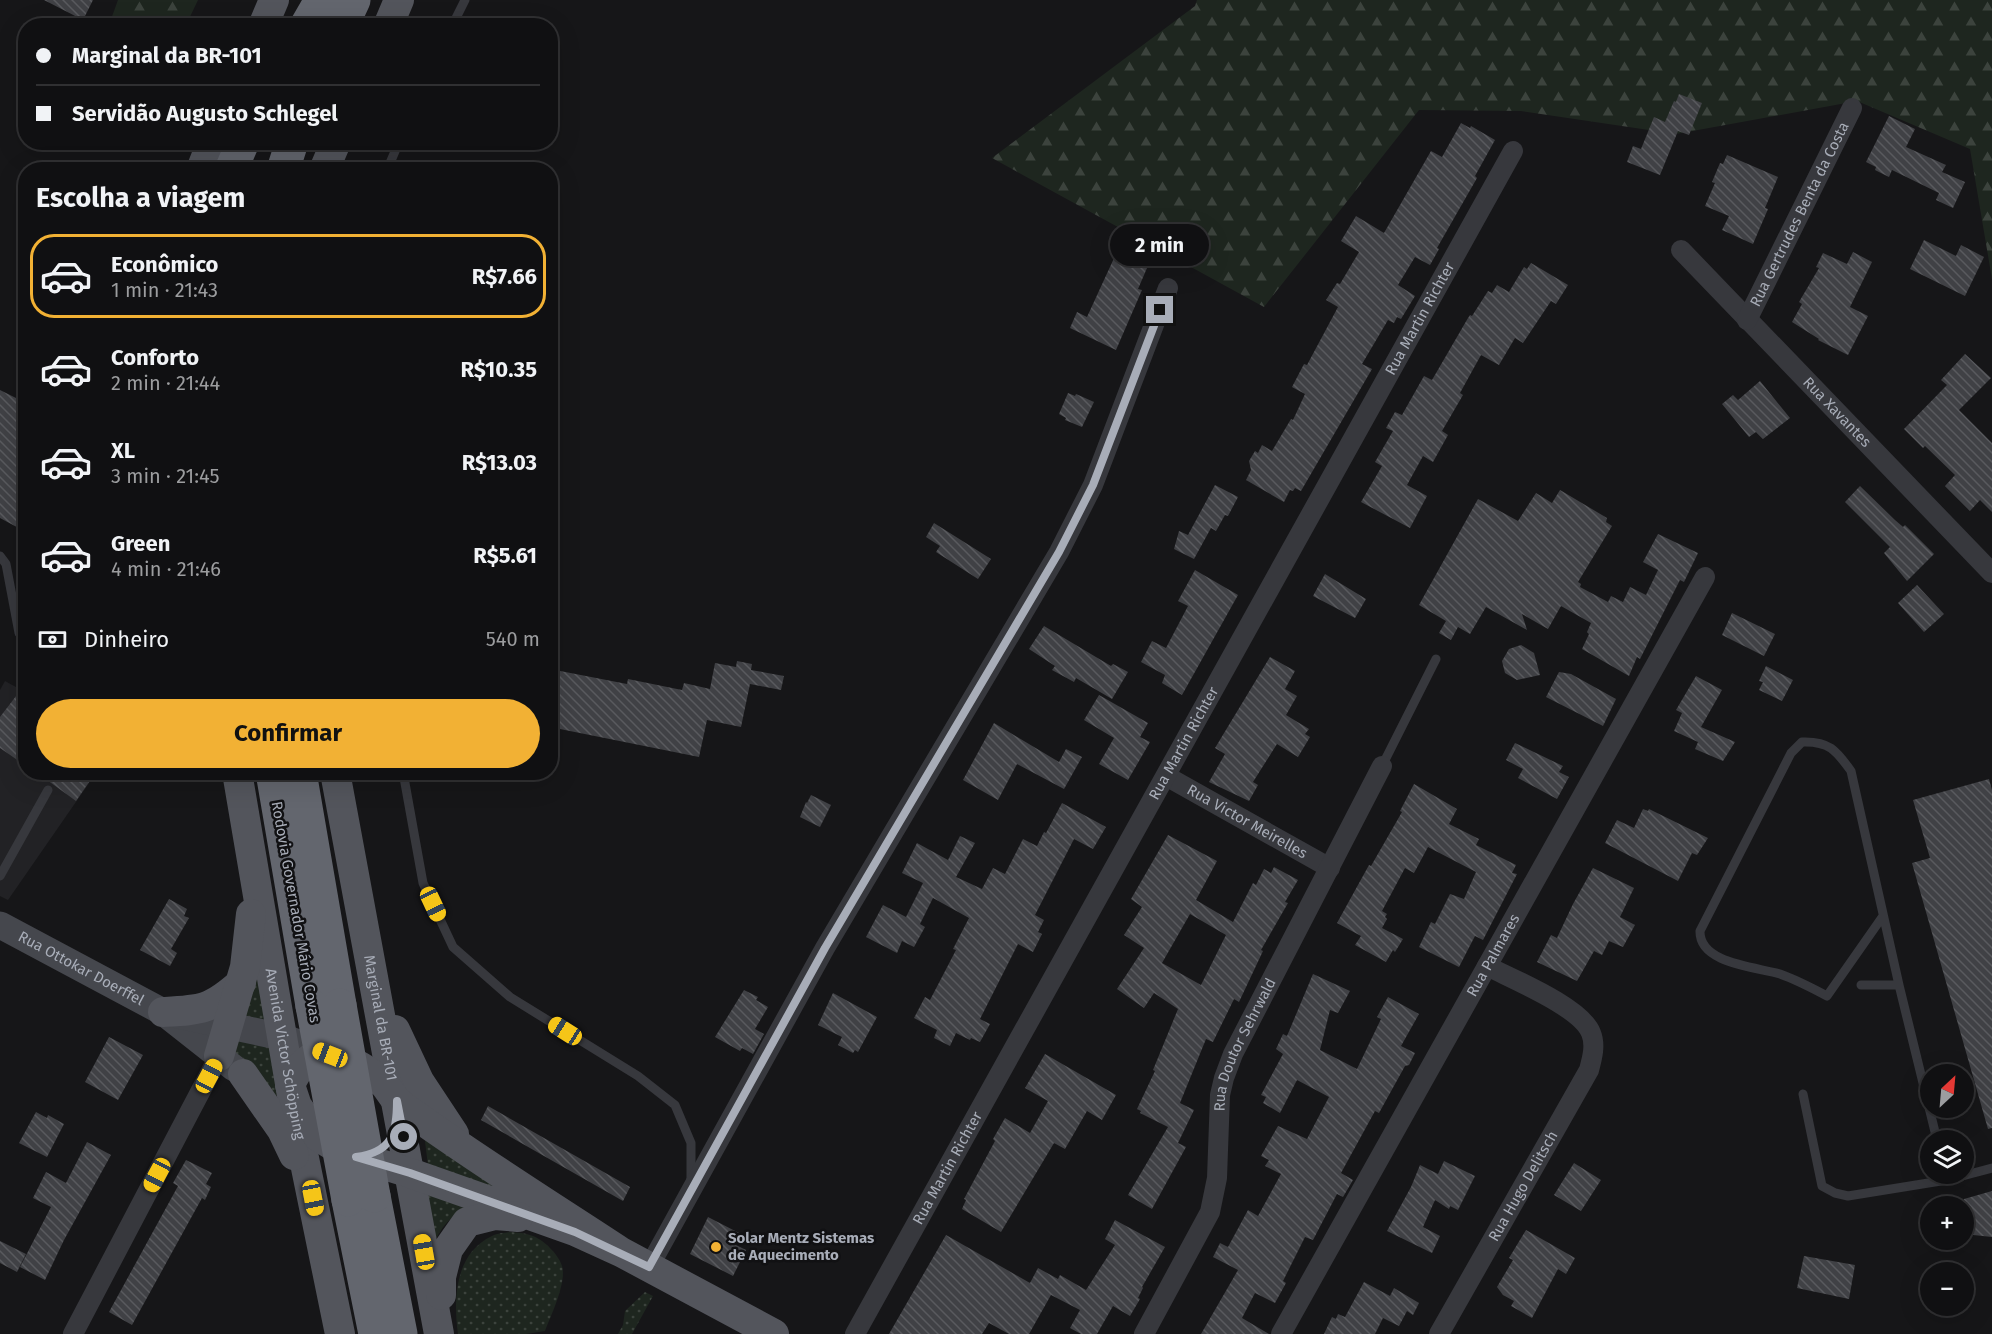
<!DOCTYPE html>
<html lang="pt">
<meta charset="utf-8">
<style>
body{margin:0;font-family:"Fira Sans",sans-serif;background:#1e1e20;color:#f1f3f6;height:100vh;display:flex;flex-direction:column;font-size:22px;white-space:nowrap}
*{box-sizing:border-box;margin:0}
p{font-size:20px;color:#9c9d9f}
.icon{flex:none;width:33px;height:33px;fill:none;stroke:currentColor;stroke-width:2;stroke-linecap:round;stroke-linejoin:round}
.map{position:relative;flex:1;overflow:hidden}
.drawer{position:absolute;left:18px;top:162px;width:540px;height:618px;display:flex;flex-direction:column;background:#101012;border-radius:24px;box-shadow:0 6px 24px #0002,0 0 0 2px #303032}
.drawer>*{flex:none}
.hud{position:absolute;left:18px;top:18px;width:540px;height:132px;border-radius:24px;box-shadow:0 6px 24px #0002,0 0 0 2px #303032;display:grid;align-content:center;height:132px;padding:0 18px;background:#101012}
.needle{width:39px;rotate:26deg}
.tools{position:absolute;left:1920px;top:1064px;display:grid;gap:12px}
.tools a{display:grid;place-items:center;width:54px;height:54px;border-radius:50%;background:#101012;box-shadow:0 6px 24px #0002,0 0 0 2px #303032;font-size:30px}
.end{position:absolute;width:27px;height:27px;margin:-14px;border:8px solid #a8adb8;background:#111;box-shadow:0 0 0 3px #111}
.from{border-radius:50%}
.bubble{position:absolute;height:42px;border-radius:21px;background:#101012;box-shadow:0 6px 24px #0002,0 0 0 2px #303032;font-size:20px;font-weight:700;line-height:42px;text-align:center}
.car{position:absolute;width:18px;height:36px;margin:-18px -9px;border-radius:8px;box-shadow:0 0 4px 2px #0007;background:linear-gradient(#f5c518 24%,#345 0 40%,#f5c518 0 76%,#345 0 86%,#f5c518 0)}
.hud b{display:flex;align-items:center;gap:21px;height:57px;font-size:22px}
.hud b+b{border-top:2px solid #303032}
.hud i{width:15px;height:15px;background:#f1f3f6}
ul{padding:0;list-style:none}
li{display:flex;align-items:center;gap:18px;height:84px;margin:0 12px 9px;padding:0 6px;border:3px solid transparent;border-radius:24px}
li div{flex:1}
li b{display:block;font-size:22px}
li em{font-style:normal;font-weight:700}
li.selected{border-color:#f2b134}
li>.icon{width:54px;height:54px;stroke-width:1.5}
h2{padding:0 18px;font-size:27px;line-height:72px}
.pay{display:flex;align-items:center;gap:15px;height:66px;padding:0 18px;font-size:22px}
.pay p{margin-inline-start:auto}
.primary-button{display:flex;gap:12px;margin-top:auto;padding:12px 18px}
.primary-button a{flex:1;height:69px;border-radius:36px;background:#f2b134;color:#111;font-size:24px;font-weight:700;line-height:69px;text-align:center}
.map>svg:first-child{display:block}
</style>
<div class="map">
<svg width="1992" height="1334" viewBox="0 0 1992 1334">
<defs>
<pattern id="grass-dots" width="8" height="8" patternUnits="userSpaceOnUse" patternTransform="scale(1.5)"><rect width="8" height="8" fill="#1e261f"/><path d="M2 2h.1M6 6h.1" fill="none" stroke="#3c433d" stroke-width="1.8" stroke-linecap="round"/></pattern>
<pattern id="forest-firs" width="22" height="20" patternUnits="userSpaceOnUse" patternTransform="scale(1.5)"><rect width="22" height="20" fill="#1e261f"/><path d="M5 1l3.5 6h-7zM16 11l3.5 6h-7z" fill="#3c433d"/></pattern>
<pattern id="building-back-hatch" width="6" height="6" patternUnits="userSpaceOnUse" patternTransform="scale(1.5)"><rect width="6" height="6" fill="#404145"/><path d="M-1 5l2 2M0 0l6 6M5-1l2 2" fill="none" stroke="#595a5e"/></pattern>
</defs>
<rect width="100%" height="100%" fill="#161618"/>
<path fill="#222225" d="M5,681L25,692L26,772L96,773L8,900L0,896V690Z"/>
<path fill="url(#grass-dots)" d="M258,945L273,1032L235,1022Z
M235,1039L275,1047L285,1102L232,1063Z
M423,1126L508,1195L429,1173Z
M425,1187L481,1203C456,1213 446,1218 434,1243Z
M510,1232C527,1233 537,1235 549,1247C554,1252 560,1259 562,1266C567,1282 551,1315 545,1331L526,1334H458C453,1299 455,1253 492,1236C497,1233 505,1233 510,1232Z
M645,1292L653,1296L632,1334H618L623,1325L625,1311Z"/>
<path fill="url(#forest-firs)" d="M118,0H198L186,25H109Z
M1197,0H1992V279L1970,149L1857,101L1676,134L1521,111L1419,110L1264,307L992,158L1195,6Z"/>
<path fill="url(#building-back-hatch)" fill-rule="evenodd" d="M44,0H93L83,20Z
M1679,94L1702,103L1689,135L1678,131L1660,175L1627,162L1633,146L1641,149L1654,117L1665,122L1674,101L1676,102Z
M1889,116L1915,129L1906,147L1946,165L1942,172L1965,182L1953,208L1936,200L1939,193L1892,170L1889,177L1875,170L1876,167L1866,162Z
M1461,123L1470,128L1471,126L1495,140L1475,176L1477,178L1437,248L1439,249L1430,265L1415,257L1398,285L1415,296L1401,319L1397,317L1394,323L1388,320L1362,364L1372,369L1301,491L1295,488L1293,491L1290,490L1284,502L1246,480L1251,470L1249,461L1255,451L1258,453L1262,445L1272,451L1291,419L1293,420L1305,394L1292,387L1304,364L1307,365L1338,307L1326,300L1337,283L1340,284L1359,252L1341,241L1356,216L1384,233L1431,151L1442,157Z
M1727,155L1778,177L1765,208L1768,209L1753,244L1722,230L1729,216L1705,206L1715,183L1712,182L1720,163L1723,164Z
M1120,231L1156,247L1138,289L1142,290L1116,350L1070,328L1077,312L1087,317L1115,256L1111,254Z
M1924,240L1956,256L1961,245L1984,257L1965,296L1910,269Z
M1853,252L1872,262L1850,307L1868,316L1848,355L1818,340L1819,339L1792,322L1802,304L1799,302L1819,268L1816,267L1823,253L1847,264Z
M1531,263L1568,285L1556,304L1551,301L1523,343L1515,338L1499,365L1481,355L1460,393L1463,395L1442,431L1448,435L1433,462L1423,456L1407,485L1427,496L1410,528L1361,502L1382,466L1375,462L1393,431L1386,428L1395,412L1402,415L1424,376L1432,380L1468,318L1470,315L1472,316L1488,291L1492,293L1497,285L1509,292L1524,267L1527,269Z
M1965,354L1991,378L1959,410L1992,443V512L1980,500L1970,511L1945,486L1955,475L1925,446L1923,448L1904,429L1947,385L1941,380Z
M1760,381L1790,418L1763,439L1756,432L1749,437L1722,404L1733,395L1738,400Z
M0,390L26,403V532L0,518Z
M1068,393L1075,396L1076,394L1094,402L1082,427L1065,420L1066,418L1059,414Z
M1215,485L1238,497L1228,516L1225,515L1216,531L1211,528L1194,559L1174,549L1179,531L1188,535Z
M1860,486L1895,520L1903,527L1905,525L1934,554L1907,581L1884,553L1890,547L1845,502Z
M1560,490L1607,518L1606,522L1612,526L1578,582L1581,584L1580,587L1608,602L1611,596L1623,602L1630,587L1646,595L1658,570L1643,562L1658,534L1698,553L1684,582L1680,580L1640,659L1637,657L1629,676L1582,649L1589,634L1587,632L1591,623L1561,606L1548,629L1522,614L1527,630L1486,607L1470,634L1458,627L1451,640L1439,633L1446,621L1419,605L1478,499L1518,521L1536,493L1552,503Z
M934,523L991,559L978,579L936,552L940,546L926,537Z
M1195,570L1238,595L1182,695L1162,683L1165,675L1141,662L1152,641L1166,648L1188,606L1178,601Z
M1325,574L1366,599L1355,618L1313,596Z
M1917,585L1944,614L1924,632L1898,603Z
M1732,613L1775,634L1764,656L1722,635Z
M1044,626L1111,666L1113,664L1128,672L1112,699L1076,678L1074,682L1052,670L1055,666L1029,649Z
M1521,645L1534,653L1540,675L1517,680L1505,673L1502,661L1509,649Z
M1270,657L1295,671L1285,689L1297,696L1286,715L1309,729L1305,734L1310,737L1298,757L1277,744L1253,782L1258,785L1249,801L1209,782L1225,754L1215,748Z
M737,661L752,664L751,670L784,676L781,690L750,684L741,727L707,720L699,757L550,727V669L627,684L628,679L682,690L684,683L710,689L715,663L736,667Z
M1766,666L1793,680L1782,701L1759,690L1763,682L1759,681Z
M1559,672L1571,674L1616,699L1603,726L1546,697Z
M1696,676L1722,690L1701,727L1735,742L1723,761L1695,749L1698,742L1674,731L1682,713L1676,710Z
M26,683V766L0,748V717Z
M1099,695L1148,723L1140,737L1150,742L1128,780L1099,764L1114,738L1084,720Z
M994,723L1059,762L1066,749L1082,757L1064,789L1017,764L998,800L963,780Z
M1515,743L1563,766L1559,772L1569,777L1557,799L1518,778L1523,769L1506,760Z
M36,772H96L76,801Z
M1989,779L1992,790V1128L1988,1129L1912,863L1930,858L1913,800Z
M1414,784L1457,809L1449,824L1479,839L1476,845L1516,865L1512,873L1517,874L1483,940L1475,936L1459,967L1419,947L1431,922L1435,924L1450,894L1464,899L1476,872L1428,847L1414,873L1405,868L1382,911L1387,914L1385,917L1387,919L1382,928L1403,939L1395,952L1393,950L1386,962L1355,945L1361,936L1337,923L1369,865L1371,866L1402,812L1400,811Z
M811,795L831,805L820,827L800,817L806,802L807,803Z
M1062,803L1106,827L1093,849L1074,839L1035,915L1044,920L1038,932L1042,934L1033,952L1018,944L980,1019L990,1024L980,1042L971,1038L970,1040L956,1033L950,1046L934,1038L937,1030L914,1018L925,997L930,1000L956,950L953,949L969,918L933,898L920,924L925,927L914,947L902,941L897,953L866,937L883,905L906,917L923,883L902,873L917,843L948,860L960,836L975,843L956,877L982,889L993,868L1005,874L1023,839L1037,846L1044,832L1046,833Z
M1643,809L1648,811L1649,809L1708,838L1697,855L1692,853L1678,881L1605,843L1617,820L1634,828Z
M1168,835L1217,861L1196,900L1233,922L1253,883L1256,885L1264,869L1271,873L1274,867L1298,880L1285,902L1288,903L1261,950L1263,951L1239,1002L1234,999L1213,1042L1206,1039L1180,1103L1194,1110L1178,1143L1186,1147L1152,1209L1128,1195L1168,1127L1140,1113L1141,1111L1137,1109L1155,1071L1153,1070L1178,1009L1154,993L1144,1008L1117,989L1144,948L1124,935L1142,907L1131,899ZM1190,914L1226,935L1201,985L1162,963Z
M1593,868L1634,888L1620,917L1635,925L1623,947L1609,941L1602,955L1594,951L1577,981L1537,962L1551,935L1557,938L1573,904Z
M169,899L187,909L184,916L189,918L171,949L177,953L170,966L140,950Z
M1313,974L1350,991L1338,1013L1330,1010L1320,1050L1357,1069L1381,1019L1377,1017L1388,997L1419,1014L1401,1046L1415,1053L1409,1065L1405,1066L1379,1113L1375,1111L1341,1173L1353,1180L1343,1197L1337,1194L1313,1240L1305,1237L1283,1281L1286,1283L1275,1303L1255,1293L1242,1318L1269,1334H1201L1238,1270L1213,1257L1220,1243L1228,1247L1248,1210L1258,1216L1281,1174L1265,1166L1269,1160L1261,1156L1278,1126L1307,1139L1329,1097L1297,1080L1280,1113L1263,1103L1266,1097L1261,1095L1283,1054L1276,1049L1283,1034L1287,1036Z
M744,990L758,997L756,1000L768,1007L755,1029L764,1034L753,1054L742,1048L740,1051L715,1037Z
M833,993L877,1017L858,1052L855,1050L853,1053L838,1045L842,1037L818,1025Z
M109,1037L143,1055L118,1100L85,1082Z
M1045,1054L1116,1095L1102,1120L1087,1111L1065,1149L1054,1143L1001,1232L962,1209L966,1200L964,1199L995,1141L993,1139L1005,1118L1030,1133L1048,1101L1025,1088Z
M488,1106L630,1187L623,1201L481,1120Z
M36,1112L47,1118L48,1115L64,1124L47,1157L19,1143Z
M87,1142L111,1155L64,1240L45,1280L20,1267L51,1207L33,1198L46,1172L66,1183Z
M186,1160L212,1173L206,1184L211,1187L205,1200L202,1198L132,1325L109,1312L178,1186L173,1183Z
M1444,1161L1475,1176L1458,1210L1450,1206L1449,1209L1435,1200L1423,1227L1440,1236L1432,1253L1387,1231L1411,1187L1420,1165L1438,1174Z
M1574,1163L1601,1180L1581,1211L1554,1195Z
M1992,1191V1237L1964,1234V1199Z
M708,1217L739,1233L734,1244L746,1250L733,1276L690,1254Z
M1115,1220L1165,1247L1142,1287L1143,1288L1138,1298L1140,1299L1130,1316L1113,1306L1097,1334H1081L1070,1328L1080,1310L1051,1295L1029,1334H1009L989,1323L982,1334H889L946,1235L1030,1283L1038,1268L1058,1279L1060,1275L1086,1290L1115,1245L1105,1239Z
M1526,1230L1575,1258L1566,1274L1558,1269L1532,1318L1511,1306L1514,1301L1503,1295L1497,1287L1513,1260L1509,1258Z
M0,1241L26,1254L17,1272L0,1263Z
M1804,1256L1855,1265L1849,1299L1797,1288Z
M1364,1282L1390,1296L1394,1288L1419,1303L1413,1315L1407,1311L1399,1326L1383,1318L1375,1334H1324L1332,1317L1336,1319L1338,1314L1345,1317Z"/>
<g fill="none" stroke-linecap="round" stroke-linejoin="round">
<path stroke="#37383d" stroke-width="9" d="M452,26L465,0
M387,170L399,142
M0,556L6,564L19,633
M1382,766L1436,659
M403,772L423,883L453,947L510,997L638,1076L675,1105L691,1143V1182
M0,876L48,790
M1883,916L1827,996C1812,988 1797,980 1780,974C1757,967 1699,964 1700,931L1791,753L1802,742C1829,741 1836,750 1851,771L1899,985
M1861,985H1899L1937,1140
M1803,1094L1822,1186L1835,1193L1848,1196L1947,1180
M1945,1173L1947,1180L1992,1168"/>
<g stroke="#37383d" stroke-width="20">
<path id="s1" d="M1681,250L1992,573"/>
<path id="s2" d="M1747,320L1852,108"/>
<path id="s3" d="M1166,776L1330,868"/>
<path d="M649,1267L825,948L1059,552L1093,485L1168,288"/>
<path d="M73,1334L219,1056"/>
<path id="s4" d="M855,1334L1513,151"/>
<path id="s5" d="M1144,1334L1210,1212L1217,1178L1220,1095L1224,1078L1233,1054L1382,766"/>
<path id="s6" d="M1281,1334L1705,577"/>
<path id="s7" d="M1439,1334L1589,1070C1592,1059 1596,1045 1591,1033C1581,1007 1512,979 1487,966"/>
</g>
<g stroke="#45474d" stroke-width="27">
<path id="s8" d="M0,925L163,1012L234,1068"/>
<path d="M173,1014L282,1037L330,1055"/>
</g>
<g stroke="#53555c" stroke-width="30">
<path d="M263,26L274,0"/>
<path d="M388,26L399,0"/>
<path d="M201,170L212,142"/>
<path d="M324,170L336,142"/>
<path id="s9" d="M237,772L296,1119L340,1334"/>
<path id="s10" d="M335,772L439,1334"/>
<path d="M163,1012C201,1010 211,1010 241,983"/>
<path d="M395,1030L419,1081L454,1134"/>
<path d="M219,1056L245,967L251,914"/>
<path d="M243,1074L282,1130L294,1155"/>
<path d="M621,1252C554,1208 487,1166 422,1120C414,1114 404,1108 397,1101C392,1096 388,1088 383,1083C369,1071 349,1058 331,1056C309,1052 298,1067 290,1085L297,1106L319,1137L345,1153L410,1173L575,1231L621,1252L774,1334"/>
<path d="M441,1295V1277L448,1249L467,1222L495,1215L518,1217"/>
</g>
<path stroke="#63666e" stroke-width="33" d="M306,26L321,0
M342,26L354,0
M231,170L243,142
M283,170L292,142
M272,772L312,1006
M300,772L340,1005
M374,1196L401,1334
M348,1200L375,1334"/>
<path stroke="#63666e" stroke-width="33" d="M340,1005L374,1196
M312,1006L348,1200"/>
</g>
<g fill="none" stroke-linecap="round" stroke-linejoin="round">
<path stroke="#a8adb8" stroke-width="8" d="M404,1137L397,1101C397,1134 392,1152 356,1157L410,1173L575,1232L649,1267L825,948L1059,552L1093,485L1160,310"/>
</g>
<circle fill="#f2b134" stroke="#111113" stroke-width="2" cx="716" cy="1247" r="6"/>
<g text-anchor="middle" stroke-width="5" stroke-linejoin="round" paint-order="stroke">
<g font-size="15" fill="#a8adb8" stroke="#111113">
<text dy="5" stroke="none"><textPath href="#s2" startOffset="118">Rua Gertrudes Benta da Costa</textPath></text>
<text dy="5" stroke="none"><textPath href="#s4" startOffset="1162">Rua Martin Richter</textPath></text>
<text dy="5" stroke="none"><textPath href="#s1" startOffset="225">Rua Xavantes</textPath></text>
<text dy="5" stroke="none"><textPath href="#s4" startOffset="676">Rua Martin Richter</textPath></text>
<text dy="5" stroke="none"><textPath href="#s3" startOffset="93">Rua Victor Meirelles</textPath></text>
<text transform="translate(296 912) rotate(80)" y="5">Rodovia Governador Mário Covas</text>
<text dy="5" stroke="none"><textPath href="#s6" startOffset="434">Rua Palmares</textPath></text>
<text dy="5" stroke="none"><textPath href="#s8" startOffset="92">Rua Ottokar Doerffel</textPath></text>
<text dy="5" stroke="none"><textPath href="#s10" startOffset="250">Marginal da BR-101</textPath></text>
<text dy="5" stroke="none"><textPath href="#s5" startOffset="312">Rua Doutor Sehrwald</textPath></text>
<text dy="5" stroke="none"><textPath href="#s9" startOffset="286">Avenida Victor Schöpping</textPath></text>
<text dy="5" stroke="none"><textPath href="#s4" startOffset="190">Rua Martin Richter</textPath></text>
<text dy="5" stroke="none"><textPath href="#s7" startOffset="170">Rua Hugo Delitsch</textPath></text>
</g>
<g font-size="15" font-weight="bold" fill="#a8adb8" stroke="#111113" text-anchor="start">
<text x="728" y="1243">Solar Mentz Sistemas<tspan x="728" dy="17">de Aquecimento</tspan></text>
</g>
</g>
</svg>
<div class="tools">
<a><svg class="needle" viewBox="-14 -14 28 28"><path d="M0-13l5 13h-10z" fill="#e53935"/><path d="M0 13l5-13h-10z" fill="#9c9d9f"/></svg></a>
<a><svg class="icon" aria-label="layers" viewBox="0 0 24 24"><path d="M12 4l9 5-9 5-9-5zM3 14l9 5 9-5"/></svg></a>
<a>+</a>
<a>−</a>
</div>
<i class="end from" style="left:404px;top:1137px"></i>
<i class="end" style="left:1160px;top:310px"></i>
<div class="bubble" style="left:1110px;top:224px;width:99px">2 min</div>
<i class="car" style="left:433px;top:904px;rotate:155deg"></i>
<i class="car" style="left:565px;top:1031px;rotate:302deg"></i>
<i class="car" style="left:330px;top:1055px;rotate:291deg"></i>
<i class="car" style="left:209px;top:1076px;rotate:28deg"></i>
<i class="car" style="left:157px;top:1175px;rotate:208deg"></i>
<i class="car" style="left:313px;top:1198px;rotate:169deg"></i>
<i class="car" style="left:424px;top:1252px;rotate:350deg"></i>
<div class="hud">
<b><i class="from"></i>Marginal da BR-101</b>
<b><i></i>Servidão Augusto Schlegel</b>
</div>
<section class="drawer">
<h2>Escolha a viagem</h2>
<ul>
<li class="selected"><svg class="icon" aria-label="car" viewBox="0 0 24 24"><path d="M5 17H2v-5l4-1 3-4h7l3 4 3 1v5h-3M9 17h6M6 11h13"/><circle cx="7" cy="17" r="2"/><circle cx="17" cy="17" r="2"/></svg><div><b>Econômico</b><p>1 min · 21:43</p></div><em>R$7.66</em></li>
<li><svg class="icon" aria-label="car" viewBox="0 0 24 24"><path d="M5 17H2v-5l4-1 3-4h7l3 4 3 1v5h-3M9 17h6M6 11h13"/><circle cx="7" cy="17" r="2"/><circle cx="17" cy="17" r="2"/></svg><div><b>Conforto</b><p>2 min · 21:44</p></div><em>R$10.35</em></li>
<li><svg class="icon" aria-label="car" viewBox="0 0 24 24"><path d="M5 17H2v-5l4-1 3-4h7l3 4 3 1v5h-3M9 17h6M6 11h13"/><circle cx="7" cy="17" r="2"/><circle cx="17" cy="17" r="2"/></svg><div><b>XL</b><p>3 min · 21:45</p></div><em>R$13.03</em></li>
<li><svg class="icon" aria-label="car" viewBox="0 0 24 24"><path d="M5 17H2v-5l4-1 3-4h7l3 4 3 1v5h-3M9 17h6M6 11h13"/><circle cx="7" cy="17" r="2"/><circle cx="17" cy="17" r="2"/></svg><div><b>Green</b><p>4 min · 21:46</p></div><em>R$5.61</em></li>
</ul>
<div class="pay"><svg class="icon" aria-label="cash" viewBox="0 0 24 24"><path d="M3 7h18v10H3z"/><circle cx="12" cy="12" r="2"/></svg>Dinheiro<p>540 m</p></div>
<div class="primary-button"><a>Confirmar</a></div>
</section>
</div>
